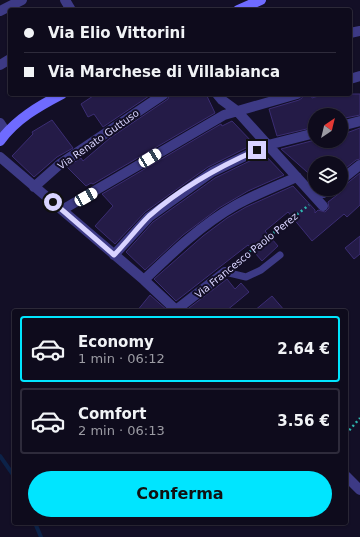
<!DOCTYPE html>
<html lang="it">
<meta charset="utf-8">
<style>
body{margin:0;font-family:"DejaVu Sans",sans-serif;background:#171425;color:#f1f3f6;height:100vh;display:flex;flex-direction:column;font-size:15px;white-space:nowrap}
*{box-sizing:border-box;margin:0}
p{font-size:13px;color:#9b9ba3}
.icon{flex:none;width:22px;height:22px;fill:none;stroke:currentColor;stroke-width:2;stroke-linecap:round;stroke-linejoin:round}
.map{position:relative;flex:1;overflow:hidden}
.details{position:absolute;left:12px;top:309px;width:336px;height:216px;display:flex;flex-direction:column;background:#0e0b1c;border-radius:4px;box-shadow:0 1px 3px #0004,0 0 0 1px #2e2b3b}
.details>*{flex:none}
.banner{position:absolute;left:8px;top:8px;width:344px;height:88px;border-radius:4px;box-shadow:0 1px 3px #0004,0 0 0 1px #2e2b3b;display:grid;align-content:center;height:88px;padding:0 16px;background:#0e0b1c}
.needle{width:26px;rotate:35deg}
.buttons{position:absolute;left:308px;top:108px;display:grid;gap:8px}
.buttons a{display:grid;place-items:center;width:40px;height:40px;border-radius:50%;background:#0e0b1c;box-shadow:0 1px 3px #0004,0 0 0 1px #2e2b3b;font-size:20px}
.end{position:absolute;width:18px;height:18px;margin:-9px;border:5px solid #d9d4ff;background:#111;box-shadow:0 0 0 2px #111}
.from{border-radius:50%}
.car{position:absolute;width:12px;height:24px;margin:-12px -6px;border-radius:5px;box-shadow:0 0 3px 1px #0007;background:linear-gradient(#fff 24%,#345 0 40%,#fff 0 76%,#345 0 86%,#fff 0)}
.banner b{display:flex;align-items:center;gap:14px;height:38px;font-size:15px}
.banner b+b{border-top:1px solid #2e2b3b}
.banner i{width:10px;height:10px;background:#f1f3f6}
ul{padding:7px 0 0;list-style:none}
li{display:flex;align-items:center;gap:12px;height:66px;margin:0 8px 6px;padding:0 8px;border:2px solid #2e2b3b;border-radius:4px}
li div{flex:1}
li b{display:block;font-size:15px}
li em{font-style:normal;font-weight:600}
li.on{border-color:#00e5ff}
li>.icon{width:36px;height:36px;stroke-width:1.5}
.button{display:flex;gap:8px;margin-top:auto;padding:8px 16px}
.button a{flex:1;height:46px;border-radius:24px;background:#00e5ff;color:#111;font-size:16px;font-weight:600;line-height:46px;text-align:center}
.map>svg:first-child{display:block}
</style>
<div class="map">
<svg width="360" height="537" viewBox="0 0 360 537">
<rect width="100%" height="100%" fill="#130f26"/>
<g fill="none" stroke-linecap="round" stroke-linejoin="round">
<path stroke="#0c2248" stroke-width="4" d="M0,456L14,476
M35,523L41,537"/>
</g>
<path fill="#241b47" stroke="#3b2d73" d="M96,94H152L103,127L94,114L88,117L81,104Z
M170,94H206L215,113L93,184L91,183L86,186L67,167L81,158L83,161L110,138L168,99Z
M303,94H311L312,98L325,94H360V115L345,118L344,115H315V127L277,136L269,109L299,100L302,98Z
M52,120L73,148L57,157L34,177L12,156L33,134L32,132Z
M232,121L254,144L208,167L145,212L115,244L95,226L113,206L102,194L221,124L222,126Z
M360,128V159L356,160L341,172V163H315V179L281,149L315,140V141H341V135Z
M264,154L284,175L248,191L219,208L183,235L145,270L126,252L153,222L215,178Z
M360,173V205L347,217L344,214L312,241L288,212L265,231L278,246L262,261L248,245L176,301L154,279L203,236L227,218L246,207L293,186L315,210V213L318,210L325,212L329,208L328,202L341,192V186L345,185Z
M360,236V254L354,259L345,248Z
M227,279L235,289L241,283L249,292L226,311H185Z
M150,295L168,311H137Z
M272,296L285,311H254Z"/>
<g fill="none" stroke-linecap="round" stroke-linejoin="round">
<path stroke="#2fb8b0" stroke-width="2.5" stroke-dasharray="2 3" stroke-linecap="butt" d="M234,264L309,205
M346,434L360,418"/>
<path stroke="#3d3a85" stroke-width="7" d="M225,272L246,277L261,270L280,255"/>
<path stroke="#3d3a85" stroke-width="10" d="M65,0L71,10
M0,11L22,0
M350,33L360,31
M0,65L10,59
M350,79L360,76
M217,94L222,100L237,111L323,206
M0,123L6,132
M341,126L360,121
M0,157L144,280L177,311
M341,180L360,165
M34,187L60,164L164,94
M323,193L329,189
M62,210L224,115L297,94
M114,255L149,217L212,172L268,145L315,133
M144,280C172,253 201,225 236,205C256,194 276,186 297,177
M176,310L225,272
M346,476L360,490"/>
<path stroke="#6f6bff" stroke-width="10" d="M238,10L261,0
M0,141C16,119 39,106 62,94"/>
</g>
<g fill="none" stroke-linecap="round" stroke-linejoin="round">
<path stroke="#d9d4ff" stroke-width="5" d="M53,202L114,255C126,243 137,228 149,216C181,188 218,167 257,150"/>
</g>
<g text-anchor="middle" stroke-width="4" stroke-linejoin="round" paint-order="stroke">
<g font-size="10" fill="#d9d4ff" stroke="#130f26">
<text transform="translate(98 139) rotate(-35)" y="4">Via Renato Guttuso</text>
<text transform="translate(246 255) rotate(-39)" y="4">Via Francesco Paolo Perez</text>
</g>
</g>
</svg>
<div class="buttons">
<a><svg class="needle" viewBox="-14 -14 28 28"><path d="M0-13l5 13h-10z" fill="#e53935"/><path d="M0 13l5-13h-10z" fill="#9b9ba3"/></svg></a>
<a><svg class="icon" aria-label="layers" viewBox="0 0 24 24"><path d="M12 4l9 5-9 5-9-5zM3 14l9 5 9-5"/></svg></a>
</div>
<i class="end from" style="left:53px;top:202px"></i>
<i class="end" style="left:257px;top:150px"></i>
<i class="car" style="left:150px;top:158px;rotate:59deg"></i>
<i class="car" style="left:86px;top:197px;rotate:61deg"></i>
<div class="banner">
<b><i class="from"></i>Via Elio Vittorini</b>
<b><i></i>Via Marchese di Villabianca</b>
</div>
<section class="details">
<ul>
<li class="on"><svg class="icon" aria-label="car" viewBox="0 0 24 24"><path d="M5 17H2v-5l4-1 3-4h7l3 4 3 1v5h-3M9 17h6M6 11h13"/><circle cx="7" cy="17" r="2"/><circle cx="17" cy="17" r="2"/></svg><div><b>Economy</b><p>1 min · 06:12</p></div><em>2.64 €</em></li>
<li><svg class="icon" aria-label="car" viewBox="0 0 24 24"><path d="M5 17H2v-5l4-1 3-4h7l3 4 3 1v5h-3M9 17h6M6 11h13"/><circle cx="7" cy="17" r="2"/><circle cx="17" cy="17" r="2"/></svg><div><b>Comfort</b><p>2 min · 06:13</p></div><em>3.56 €</em></li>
</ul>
<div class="button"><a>Conferma</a></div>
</section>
</div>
